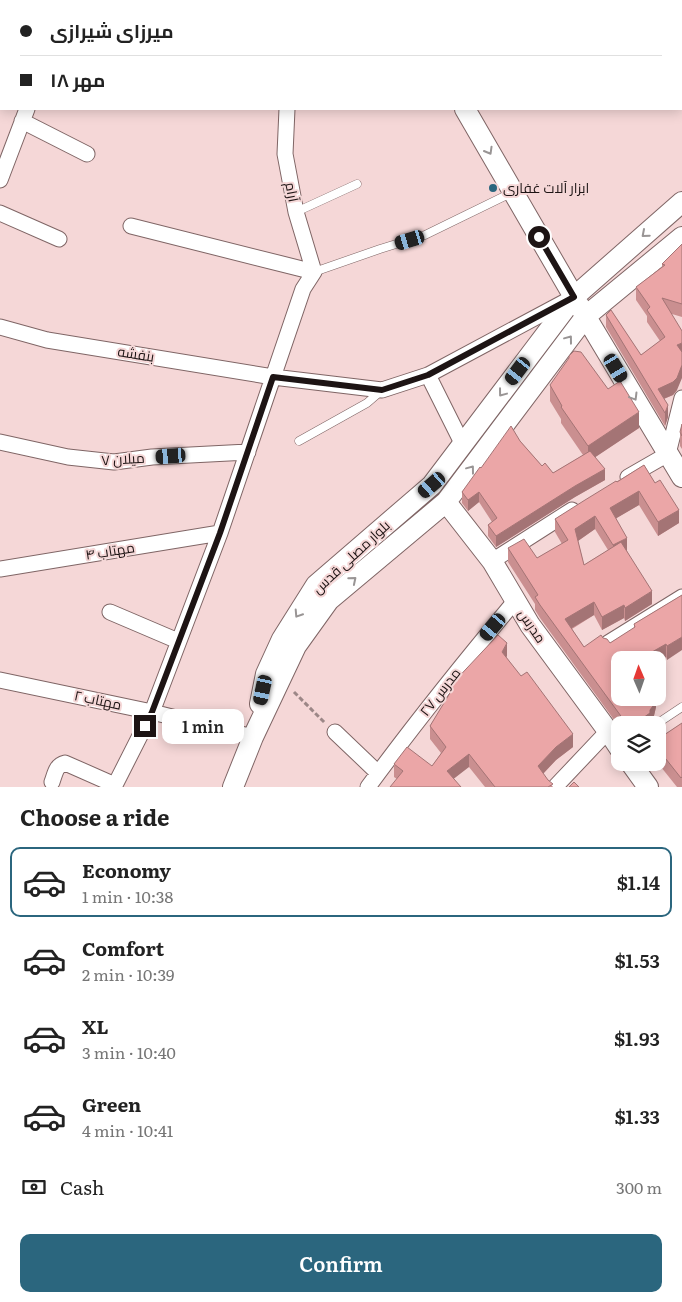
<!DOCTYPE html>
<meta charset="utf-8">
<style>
body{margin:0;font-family:Literata,Cairo,serif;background:#f6f6f6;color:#222;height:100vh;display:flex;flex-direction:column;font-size:19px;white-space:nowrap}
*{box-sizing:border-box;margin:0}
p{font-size:16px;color:#767676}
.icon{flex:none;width:28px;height:28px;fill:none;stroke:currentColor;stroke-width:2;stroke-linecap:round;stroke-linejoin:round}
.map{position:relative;height:787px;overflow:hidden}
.side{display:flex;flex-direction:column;background:#fff;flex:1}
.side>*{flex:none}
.hud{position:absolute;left:0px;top:0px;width:682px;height:110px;box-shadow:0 2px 12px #0003;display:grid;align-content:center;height:110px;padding:0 20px;background:#fff}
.needle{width:32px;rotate:358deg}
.controls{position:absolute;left:611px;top:651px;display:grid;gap:10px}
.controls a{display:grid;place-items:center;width:55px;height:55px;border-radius:10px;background:#fff;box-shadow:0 2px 12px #0003;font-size:25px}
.end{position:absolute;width:22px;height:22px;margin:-11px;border:6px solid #1d1414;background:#fff;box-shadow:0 0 0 2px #fff}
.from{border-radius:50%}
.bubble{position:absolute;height:35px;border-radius:10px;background:#fff;box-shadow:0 2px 12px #0003;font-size:16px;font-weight:600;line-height:35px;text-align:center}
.car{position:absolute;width:15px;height:30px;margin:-15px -8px;border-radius:6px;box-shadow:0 0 4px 1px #0007;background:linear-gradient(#222 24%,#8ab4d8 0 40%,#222 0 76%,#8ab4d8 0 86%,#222 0)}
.hud b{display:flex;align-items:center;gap:18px;height:48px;font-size:19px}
.hud b+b{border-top:1px solid #e0e0e0}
.hud i{width:12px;height:12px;background:#222}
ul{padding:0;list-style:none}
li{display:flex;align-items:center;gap:15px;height:70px;margin:0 10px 8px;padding:0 10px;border:2px solid transparent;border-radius:10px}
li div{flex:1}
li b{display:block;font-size:19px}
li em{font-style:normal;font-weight:600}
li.active{border-color:#2b667e}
li>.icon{width:45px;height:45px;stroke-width:1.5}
h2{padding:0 20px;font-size:22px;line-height:60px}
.pay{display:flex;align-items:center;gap:12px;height:55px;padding:0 20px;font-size:19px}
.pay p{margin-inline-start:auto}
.button{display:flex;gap:10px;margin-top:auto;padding:10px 20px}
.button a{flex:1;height:58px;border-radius:10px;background:#2b667e;color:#fff;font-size:20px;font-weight:600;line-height:58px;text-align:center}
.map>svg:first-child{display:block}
</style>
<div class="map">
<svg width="682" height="787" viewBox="0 0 682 787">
<rect width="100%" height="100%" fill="#f5d7d7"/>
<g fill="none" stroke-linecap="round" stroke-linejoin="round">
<defs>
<path id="lane" d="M296,212L357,184
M314,272L380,249L425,235L513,192
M299,441L367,403L382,390
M655,725L682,707"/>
<path id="street" d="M67,1L68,0
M292,1V0
M499,1V0
M287,109L285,154L296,212L314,272
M22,121L87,154
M0,180L27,109
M0,213L59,239
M131,226L314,272
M0,327L47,340L273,377L382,390L428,375L570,299
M428,375L463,445
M0,442L68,457L114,462L152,457L248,452
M628,477L668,454L682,398
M492,561L572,510
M0,569L220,533
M110,612L178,641
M608,643L682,597
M0,680L152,712L253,737
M335,732L378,773
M52,782C55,774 56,765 65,763L115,785
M114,787L152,712L220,533L303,289L314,272
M368,787C415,723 464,662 515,601
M555,787L608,731"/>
<path id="secondary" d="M403,0L404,1
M667,0L671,1
M465,109L574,297L682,477
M446,502L492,561L530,625L608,731L620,749
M260,704L266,674L282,639L316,585L432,485L574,297L682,202
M630,762L648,787
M233,787L253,737L296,646L329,600L446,502L586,316L682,237"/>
</defs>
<use href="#lane" stroke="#7f6565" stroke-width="9"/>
<use href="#street" stroke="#7f6565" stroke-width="17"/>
<use href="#secondary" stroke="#7f6565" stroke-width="22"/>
<path stroke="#9c8787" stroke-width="3" stroke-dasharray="5 2.5" stroke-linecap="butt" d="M294,692L325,723"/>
<use href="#lane" stroke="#fff" stroke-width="8"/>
<use href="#street" stroke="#fff" stroke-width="15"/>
<use href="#secondary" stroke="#fff" stroke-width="20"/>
</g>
<path fill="#ca8f90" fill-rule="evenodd" d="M682,244V317L672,314L677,390L673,395L664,399L668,417L665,426L606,327V315L641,355L660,341L647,322V316L636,300V287L662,267V264Z
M550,385L608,389L639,428L595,457L605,480L575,497L496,547L488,536V525L492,522L479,502L468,511L462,503V492L481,468L520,441L542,466L553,473L583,455L561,423V419L550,401Z
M682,424V449L680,446V432Z
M644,465L679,523L658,536L639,505L616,518L627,551L652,604L625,621L624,618L602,630L594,615L572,629L584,647L610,643L634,628V624L682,595L667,660L666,657L658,662V660H620L656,698V707L653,720L650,723V725H620V728L540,618L535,610V604L508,562V548L537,558L562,544L555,532V519ZM595,529L608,550L584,565L578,541Z
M507,656L506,657L573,747L556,760L543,774L553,787H485L469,767L397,779L394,777V764L432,766L441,753L430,739V726L451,692V685Z
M682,723V787H677L657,762L658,739Z"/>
<path fill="#a47475" d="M682,343V356L677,345Z
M682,365V378L677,390L673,395L658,401V389Z
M668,405V417L665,426V413Z
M639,412V428L588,462V446Z
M605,469V480L575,497L496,547V536L575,486Z
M639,491V505L610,522V508Z
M479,492V502L468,511V500Z
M679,510V523L658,536V522Z
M595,516V529L575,543V529Z
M627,538V552L613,559V545Z
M652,591V604L625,621V608Z
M594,602V615L565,632V619Z
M624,605V618L602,630V617Z
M682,637V650L667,660V646Z
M507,643V656L502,665V652Z
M666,644V657L658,662V660H638Z
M655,698H656V707L653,720L650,723V725H633L650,710Z
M573,734V747L556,760L538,779V766L556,747Z
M469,754V767L447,784V771Z"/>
<path fill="#eba6a7" stroke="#a47475" d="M682,244V304L662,298L682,331V343L677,345L682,352V365L677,378L673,382L658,389L668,405L665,413L606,315L611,310L641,355L665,337L647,310L650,307L636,287L665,265L662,264Z
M574,351L581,352L608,389L620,381L639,412L588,446L561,407L562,406L550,385L569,358V356Z
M682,424V436L680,432Z
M511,426L520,441L542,466L545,463L553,473L590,451L605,469L575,486L496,536L488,525L497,518L479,492L468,500L462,492L480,467L481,468Z
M644,465L655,483L660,480L679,510L658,522L639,491L610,508L627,538L613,545L595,516L575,529L584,565L621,542L652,591L625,608L624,605L602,617L594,602L565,619L584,647L601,635L603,638L607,639L610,643L635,627L634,624L682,595V637L667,646L666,644L638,660H620V698H655L653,706L650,710V713L633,725H629L626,723L540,605L535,597L538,595L508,548L524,539L537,558L568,540L555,519L585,500L616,481L617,482Z
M498,635L507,643L502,652L521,676L527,672L573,734L556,747L538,766L548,780L553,784L548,787H495L469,754L447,771L461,787H390L403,771L394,764L407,747L432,766L446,747L430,726L453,688L451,685Z
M682,723V777L681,778L658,749V739Z
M574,782L579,787H569Z"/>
<defs><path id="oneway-chevron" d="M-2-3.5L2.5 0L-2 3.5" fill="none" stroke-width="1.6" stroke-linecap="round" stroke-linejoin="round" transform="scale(1.25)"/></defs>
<g stroke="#999595">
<use href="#oneway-chevron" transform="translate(489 151) rotate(60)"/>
<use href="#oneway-chevron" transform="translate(645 234) rotate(139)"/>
<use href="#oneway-chevron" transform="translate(569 339) rotate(-53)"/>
<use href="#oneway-chevron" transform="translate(502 393) rotate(127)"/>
<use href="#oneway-chevron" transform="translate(634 397) rotate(59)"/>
<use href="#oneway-chevron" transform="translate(471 469) rotate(-53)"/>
<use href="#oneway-chevron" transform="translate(353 580) rotate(-40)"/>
<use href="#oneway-chevron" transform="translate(298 614) rotate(123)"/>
</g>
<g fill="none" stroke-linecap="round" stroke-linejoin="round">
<path stroke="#1d1414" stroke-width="6" d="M145,726L152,712L220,533L273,377L382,390L428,375L574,297L539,237"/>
</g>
<circle fill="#2b667e" stroke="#f5d7d7" stroke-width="2" cx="493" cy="188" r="5"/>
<g text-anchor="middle" stroke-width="4" stroke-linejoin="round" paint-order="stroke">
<g font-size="14" fill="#1d1414" stroke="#f5d7d7" text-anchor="start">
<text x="503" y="193">ابزار آلات غفاری</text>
</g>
<g font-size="14" fill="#1d1414" stroke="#f5d7d7">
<text transform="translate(292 192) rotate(79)" y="5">آرام</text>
<text transform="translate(136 354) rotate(9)" y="5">بنفشه</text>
<text transform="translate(123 459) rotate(-3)" y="5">میلان ۷</text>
<text transform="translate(110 551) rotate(-9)" y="5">مهتاب ۴</text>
<text transform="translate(351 557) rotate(-43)" y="5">بلوار مصلی قدس</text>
<text transform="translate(532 626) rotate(56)" y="5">مدرس</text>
<text transform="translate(440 692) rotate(-52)" y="5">مدرس ۲۷</text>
<text transform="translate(98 700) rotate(12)" y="5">مهتاب ۲</text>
</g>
</g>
</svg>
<div class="controls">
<a><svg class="needle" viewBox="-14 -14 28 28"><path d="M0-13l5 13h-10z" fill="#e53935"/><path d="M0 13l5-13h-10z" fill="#767676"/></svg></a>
<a><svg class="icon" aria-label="layers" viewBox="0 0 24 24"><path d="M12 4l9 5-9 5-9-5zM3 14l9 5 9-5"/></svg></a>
</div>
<i class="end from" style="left:539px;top:237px"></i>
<i class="end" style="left:145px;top:726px"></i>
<div class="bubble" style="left:162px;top:709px;width:82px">1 min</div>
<i class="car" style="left:410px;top:240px;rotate:253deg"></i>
<i class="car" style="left:616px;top:368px;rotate:149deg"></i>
<i class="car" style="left:518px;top:371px;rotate:217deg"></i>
<i class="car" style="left:171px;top:456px;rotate:266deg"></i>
<i class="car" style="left:432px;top:485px;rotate:229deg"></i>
<i class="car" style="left:493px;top:627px;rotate:220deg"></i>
<i class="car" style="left:263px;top:690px;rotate:192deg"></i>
<div class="hud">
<b><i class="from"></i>میرزای شیرازی</b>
<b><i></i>مهر ۱۸</b>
</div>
</div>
<section class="side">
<h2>Choose a ride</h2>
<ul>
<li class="active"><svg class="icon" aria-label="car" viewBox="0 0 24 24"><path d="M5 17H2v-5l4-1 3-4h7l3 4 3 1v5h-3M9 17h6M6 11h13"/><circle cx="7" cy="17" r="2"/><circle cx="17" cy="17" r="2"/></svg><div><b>Economy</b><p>1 min · 10:38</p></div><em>$1.14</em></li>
<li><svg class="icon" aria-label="car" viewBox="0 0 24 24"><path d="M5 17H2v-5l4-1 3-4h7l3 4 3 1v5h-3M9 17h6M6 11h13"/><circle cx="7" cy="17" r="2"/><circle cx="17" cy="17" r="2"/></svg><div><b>Comfort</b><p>2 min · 10:39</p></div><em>$1.53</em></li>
<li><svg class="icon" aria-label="car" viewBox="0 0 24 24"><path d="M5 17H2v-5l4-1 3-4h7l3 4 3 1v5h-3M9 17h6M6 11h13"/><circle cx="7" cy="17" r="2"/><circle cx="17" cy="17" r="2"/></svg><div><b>XL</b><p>3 min · 10:40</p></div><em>$1.93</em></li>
<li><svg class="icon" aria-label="car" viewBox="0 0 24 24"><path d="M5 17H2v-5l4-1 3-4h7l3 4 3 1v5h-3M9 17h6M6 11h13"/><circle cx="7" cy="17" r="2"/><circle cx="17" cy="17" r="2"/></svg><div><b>Green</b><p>4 min · 10:41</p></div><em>$1.33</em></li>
</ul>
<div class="pay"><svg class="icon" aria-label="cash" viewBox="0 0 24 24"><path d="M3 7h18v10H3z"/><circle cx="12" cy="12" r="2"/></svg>Cash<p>300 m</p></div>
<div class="button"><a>Confirm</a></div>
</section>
